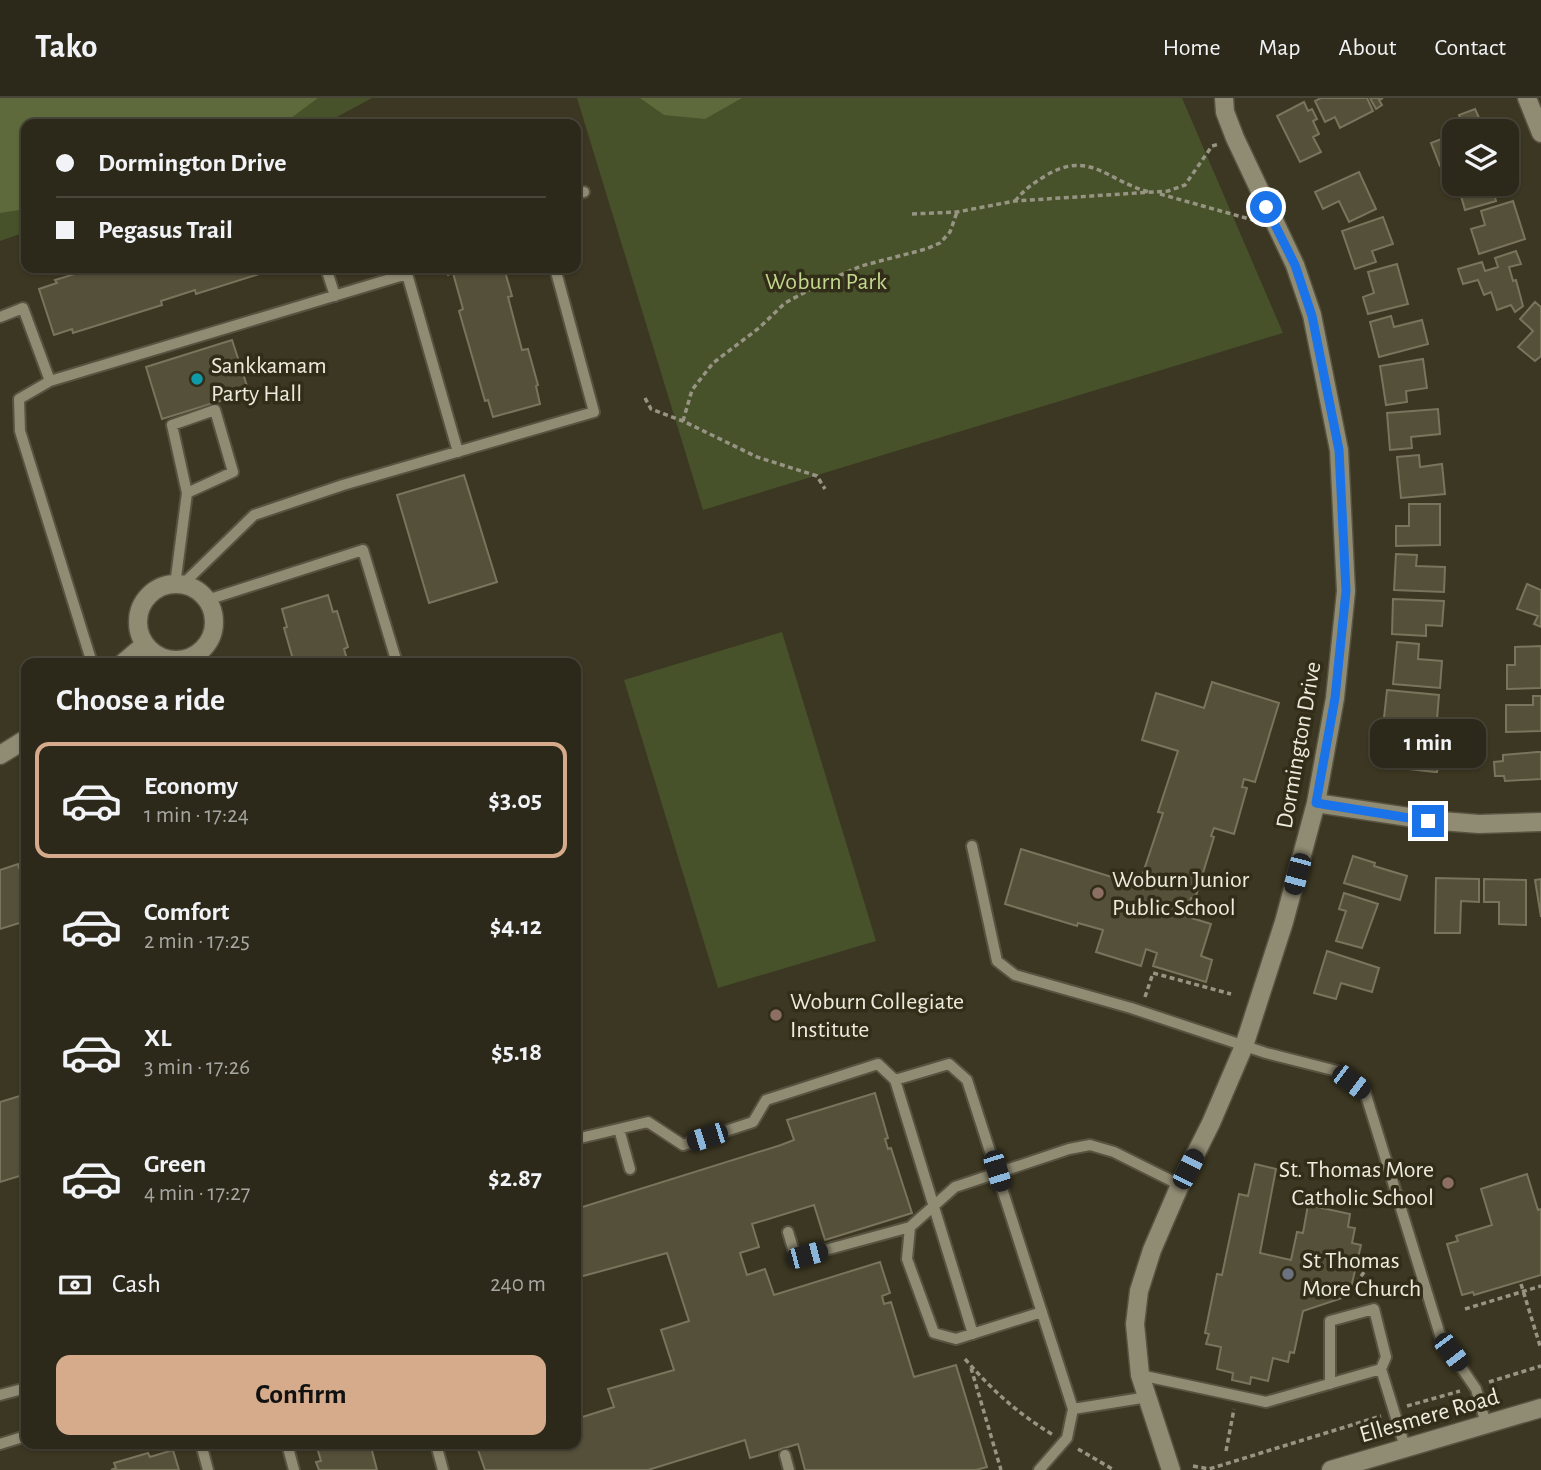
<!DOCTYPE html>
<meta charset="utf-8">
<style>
body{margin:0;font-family:"Alegreya Sans",sans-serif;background:#353123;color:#f1f3f6;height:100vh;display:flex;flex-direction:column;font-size:26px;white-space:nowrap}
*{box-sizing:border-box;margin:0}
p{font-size:23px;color:#a7a6a2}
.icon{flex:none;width:38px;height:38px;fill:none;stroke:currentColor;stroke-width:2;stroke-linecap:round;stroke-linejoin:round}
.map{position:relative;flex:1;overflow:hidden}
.sheet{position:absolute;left:21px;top:560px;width:560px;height:791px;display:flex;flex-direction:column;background:#2d291a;border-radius:14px;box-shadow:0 2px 5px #0004,0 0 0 2px #484539}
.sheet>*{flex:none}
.hud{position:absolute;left:21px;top:21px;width:560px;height:154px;border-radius:14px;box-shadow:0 2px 5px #0004,0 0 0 2px #484539;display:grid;align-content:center;height:154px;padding:0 35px;background:#2d291a}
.controls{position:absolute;left:1442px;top:21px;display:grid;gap:14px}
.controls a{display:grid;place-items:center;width:77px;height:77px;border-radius:14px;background:#2d291a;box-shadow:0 2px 5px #0004,0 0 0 2px #484539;font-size:35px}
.end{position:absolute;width:32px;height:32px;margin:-16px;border:9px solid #1a73e8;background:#fff;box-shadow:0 0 0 4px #fff}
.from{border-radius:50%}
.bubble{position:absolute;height:49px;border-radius:14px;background:#2d291a;box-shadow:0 2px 5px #0004,0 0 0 2px #484539;font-size:23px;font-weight:600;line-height:49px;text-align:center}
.car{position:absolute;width:21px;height:42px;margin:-21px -10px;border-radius:9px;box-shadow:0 0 5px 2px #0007;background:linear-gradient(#222 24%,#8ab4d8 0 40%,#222 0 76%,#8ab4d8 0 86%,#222 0)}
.hud b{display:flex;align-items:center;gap:24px;height:66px;font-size:26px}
.hud b+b{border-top:2px solid #484539}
.hud i{width:18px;height:18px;background:#f1f3f6}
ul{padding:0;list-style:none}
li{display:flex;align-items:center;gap:21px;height:116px;margin:0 14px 10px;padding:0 21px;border:4px solid transparent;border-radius:14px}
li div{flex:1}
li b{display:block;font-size:26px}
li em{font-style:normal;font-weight:600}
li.current{border-color:#d6ab8b}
li>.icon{width:63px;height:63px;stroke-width:1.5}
h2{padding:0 35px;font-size:32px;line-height:84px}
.pay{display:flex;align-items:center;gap:18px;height:77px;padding:0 35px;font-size:26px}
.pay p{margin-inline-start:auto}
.primary-button{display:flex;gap:14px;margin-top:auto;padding:14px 35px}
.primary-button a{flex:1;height:80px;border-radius:14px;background:#d6ab8b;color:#111;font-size:28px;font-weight:600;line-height:80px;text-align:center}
header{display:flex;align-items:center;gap:42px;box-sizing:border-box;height:98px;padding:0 35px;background:#2d291a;border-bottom:2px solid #484539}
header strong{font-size:33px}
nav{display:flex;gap:38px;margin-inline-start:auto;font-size:24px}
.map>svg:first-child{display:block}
</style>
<header>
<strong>Tako</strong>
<nav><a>Home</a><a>Map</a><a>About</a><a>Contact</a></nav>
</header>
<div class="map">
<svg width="1541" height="1372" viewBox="0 0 1541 1372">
<rect width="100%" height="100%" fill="#3c3722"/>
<path fill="#47512a" d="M0,0H372L324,26H26V134L0,143Z
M577,0H1182L1283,235L703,412Z
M782,534L876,843L718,890L624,582Z"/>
<path fill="#5e6a3b" d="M0,0H318L283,26H26V111L0,115Z
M640,0H742L705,21L664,17Z"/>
<path fill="#55503a" stroke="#79745c" stroke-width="2" d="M1321,0H1367L1373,13L1340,30L1335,19L1325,24L1315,3Z
M1370,0H1383L1379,2L1382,7L1376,11Z
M1304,4L1308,13L1312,11L1317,21L1313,23L1319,36L1313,39L1321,54L1300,64L1277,18Z
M1475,11L1485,33H1462L1465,32L1459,17Z
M1454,36V63L1440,68L1431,45Z
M1359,74L1376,111L1349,124L1339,103L1323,111L1315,94Z
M1465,86H1491L1496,103L1465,112L1459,91L1466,89Z
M1513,103L1525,141L1479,156L1471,131L1485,127L1481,113Z
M1383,119L1393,146L1372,153L1376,164L1355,171L1342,133Z
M1516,153L1521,166L1509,169L1513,183L1516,182L1523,208L1515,214L1511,207L1497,212L1491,194L1484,197L1478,182L1463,186L1458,171L1482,164L1485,173L1498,169L1495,160Z
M1397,166L1408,206L1368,216L1363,199L1374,195L1368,174Z
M106,170H278L196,196L195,192L161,203L162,207L73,235L72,231L54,237L39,191L57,185L55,182L91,171L92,174Z
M446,170H504L512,198L508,199L522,252L528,251L538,287L536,288L540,306L493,319L488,302L485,303L459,213L463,211L453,175L448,177Z
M1535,204L1541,209V258L1535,263L1518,249L1533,233L1520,221Z
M1391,218L1394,229L1422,222L1428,246L1379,259L1370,224Z
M232,242L249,294L162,321L146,269Z
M1423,261L1427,290L1406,293L1407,304L1386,307L1380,268Z
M1438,311L1440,336L1411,339L1412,350L1390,352L1387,315Z
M1419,357L1420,369L1442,366L1445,396L1401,400L1397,359Z
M464,377L497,484L429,505L397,397Z
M1409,406H1440V447L1396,448V428H1409Z
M1396,456L1417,457L1416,468L1445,469L1444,494L1394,492Z
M1527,486L1541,492V529L1534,526L1538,518L1517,511Z
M328,497L333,514L337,513L348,549L344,551L348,565H294L284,530L287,529L282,511Z
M1393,501L1444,503L1442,528L1426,527V538L1392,536Z
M1397,544L1419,546L1418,561L1442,563L1440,590L1393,586Z
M1541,548V590L1507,591V567H1515V549Z
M1212,584L1279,605L1255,684L1244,681L1242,689L1247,690L1234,736L1214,730L1211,738L1214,739L1195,801L1191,800L1185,818L1211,826L1201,858L1212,862L1206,884L1153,868L1157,855L1146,851L1141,868L1096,854L1103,832L1078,825L1077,828L1005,806L1021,751L1141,788L1142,785L1140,784L1163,715L1158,714L1178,653L1142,642L1156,595L1204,610Z
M1387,592L1439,597L1436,634L1415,632L1416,621L1407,620L1405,631L1383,629Z
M1533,598H1541V633L1506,634V607H1533Z
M1377,640L1441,649L1440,656H1444L1442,670L1438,669L1437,674H1435L1374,667Z
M1537,654H1541V681L1505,683L1504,678H1495L1494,664L1503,663V657Z
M1353,758L1375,765L1374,768L1407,778L1400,802L1344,785Z
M18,766L19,770L26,768V823L0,831V772Z
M1436,780L1479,781V804L1461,803L1460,835H1435Z
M1484,781L1526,782V827L1499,826V804H1484Z
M1541,781V819L1535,782Z
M1344,795L1378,806L1362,850L1336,843L1346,813L1339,811Z
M1327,853L1379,870L1372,894L1341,885L1336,901L1314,895Z
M875,995L888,1040L885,1041L888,1051L891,1050L912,1115L825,1142L814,1107L752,1126L759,1149L740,1155L747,1177L765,1171L774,1197L880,1164L890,1195L882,1198L884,1206L891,1204L914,1279L956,1267L987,1369L976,1372H805L798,1346L750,1360L745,1342L648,1372H485L478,1352L484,1350L483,1346H576V1321L614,1309L608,1291L674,1272L661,1232L689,1223L667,1155L576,1180V1111L781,1047L794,1042L787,1022Z
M26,996V1072L23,1077L0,1084V1004Z
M1255,1066L1276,1071L1260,1155L1291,1162L1297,1134L1303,1135L1308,1107L1350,1116L1348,1129L1355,1130L1352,1145L1361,1147L1350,1194L1346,1192L1345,1199L1303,1213L1294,1255L1290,1254L1288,1264L1273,1260L1268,1283L1251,1279L1250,1286L1232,1282L1233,1275L1217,1271L1221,1249L1206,1246L1209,1236L1205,1235L1217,1176L1222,1177L1239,1096L1248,1098Z
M1527,1076L1538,1112L1541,1111V1177L1474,1197L1473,1194L1462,1197L1447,1146L1458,1143L1456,1138L1492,1127L1481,1091Z
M316,1346H365L366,1350L371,1349L377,1372H319L316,1364L321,1363Z
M173,1352L179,1372H111L116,1370L114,1365L148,1355L150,1359Z"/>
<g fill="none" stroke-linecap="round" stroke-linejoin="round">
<defs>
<path id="lane" d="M576,96L584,94
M326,170L335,198
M0,219L23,210L50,283
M175,487L187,395L172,327L215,312L233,374L187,395
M182,487L254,417L343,387L594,314L555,170
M207,502L363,452L397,565
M185,562L187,565
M92,565L20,333L19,301L50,283L407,176L458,354
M972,748L997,863L1015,877L1131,910L1266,955L1337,973L1365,994L1441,1240L1476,1291L1486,1326
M895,982L973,1236
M619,1031L630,1071
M576,1041L648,1024L683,1047L753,1024L766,1002L878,966L895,982L949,966L967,982L1073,1311
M910,1129L907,1161L934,1235L956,1241L1042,1214
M788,1134L794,1154L807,1157L910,1129L955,1089L1069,1051L1090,1047L1114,1054L1180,1087
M1140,1277L1266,1304L1381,1271L1405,1349
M1330,1286V1223L1374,1211L1386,1259L1381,1271
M0,1297L26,1290
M0,1346L26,1338
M201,1346L208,1372
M287,1346L294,1372
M436,1346L443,1372
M785,1357L789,1372
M1039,1372L1067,1340L1073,1311L1148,1299"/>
<path id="street" d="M1527,0L1541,35
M138 524a38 38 0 1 1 76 0a38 38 0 1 1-76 0Z
M123,565L144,547
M0,657L26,641
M1316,705L1428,722L1479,726L1541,724
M1171,1372L1140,1277L1135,1226L1139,1193L1152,1152L1180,1087L1211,1025L1244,948L1284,824L1316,705L1335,600L1346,493L1339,352L1312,217L1295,167L1235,40L1225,14L1224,0"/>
<path id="secondary" d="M1331,1372L1541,1310"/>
</defs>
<use href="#lane" stroke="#585341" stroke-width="14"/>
<use href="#street" stroke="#585341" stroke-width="21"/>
<use href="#secondary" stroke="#585341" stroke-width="21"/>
<path stroke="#979483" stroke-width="3.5" stroke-dasharray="5 3.5" stroke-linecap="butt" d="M525,26L533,24
M1160,96L1253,122
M1015,103C1024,92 1032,86 1045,78C1090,51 1107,83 1149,94
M912,116L957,114L1015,103L1168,93L1185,87L1212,48L1219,46
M645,300L651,311L683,323L757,359L817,378L825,391
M683,323L692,292L713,265L759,230L785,205L820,186L861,168L926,151L940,145L950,134L957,114
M1145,899L1153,875L1231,896
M1356,1185L1376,1158
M1521,1186L1541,1251
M1465,1211L1541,1188
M965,1261C994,1294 1016,1314 1053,1337
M971,1270L1001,1372
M1489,1284L1541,1268
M1407,1308L1460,1293
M1078,1351L1114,1372
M1226,1353L1234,1311
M1193,1368L1209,1371L1381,1318"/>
<use href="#lane" stroke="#908b73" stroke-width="10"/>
<use href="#street" stroke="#908b73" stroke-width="18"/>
<use href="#secondary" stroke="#908b73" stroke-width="18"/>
</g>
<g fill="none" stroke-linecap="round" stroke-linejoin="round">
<path stroke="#1a73e8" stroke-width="9" d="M1266,109L1295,167L1312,218L1339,352L1346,493L1335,600L1316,705L1428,723"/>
</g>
<circle fill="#0f9aa8" stroke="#322d18" stroke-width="2.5" cx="197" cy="281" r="7"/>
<g fill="#8d6e63" stroke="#322d18" stroke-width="2.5">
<circle cx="1098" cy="795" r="7"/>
<circle cx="776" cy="917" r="7"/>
<circle cx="1448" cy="1085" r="7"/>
</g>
<circle fill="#6b7280" stroke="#322d18" stroke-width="2.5" cx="1288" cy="1176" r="7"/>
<g text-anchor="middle" stroke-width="7" stroke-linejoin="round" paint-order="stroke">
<g font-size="24" fill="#c2d78d" stroke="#322d18">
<text x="826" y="191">Woburn Park</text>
</g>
<g font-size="24" fill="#edebde" stroke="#322d18" text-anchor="start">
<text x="211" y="275">Sankkamam<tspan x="211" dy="28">Party Hall</tspan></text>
<text x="1112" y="789">Woburn Junior<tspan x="1112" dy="28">Public School</tspan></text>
<text x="790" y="911">Woburn Collegiate<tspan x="790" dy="28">Institute</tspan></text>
<text x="1434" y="1079" text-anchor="end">St. Thomas More<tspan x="1434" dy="28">Catholic School</tspan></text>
<text x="1302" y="1170">St Thomas<tspan x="1302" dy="28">More Church</tspan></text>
</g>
<g font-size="24" fill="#edebde" stroke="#322d18">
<text transform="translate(1298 647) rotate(-80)" y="8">Dormington Drive</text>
<text transform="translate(1429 1317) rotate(-16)" y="8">Ellesmere Road</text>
</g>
</g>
</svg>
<div class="controls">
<a><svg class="icon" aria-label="layers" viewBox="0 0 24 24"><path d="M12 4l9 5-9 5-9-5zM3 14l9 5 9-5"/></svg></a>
</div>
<i class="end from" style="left:1266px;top:109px"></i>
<i class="end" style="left:1428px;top:723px"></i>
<div class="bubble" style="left:1370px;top:621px;width:116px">1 min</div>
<i class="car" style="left:1297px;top:776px;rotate:195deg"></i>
<i class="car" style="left:1351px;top:984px;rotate:127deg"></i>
<i class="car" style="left:707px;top:1039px;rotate:252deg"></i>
<i class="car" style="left:1188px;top:1071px;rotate:27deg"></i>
<i class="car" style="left:997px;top:1073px;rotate:163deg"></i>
<i class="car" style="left:807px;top:1157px;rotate:75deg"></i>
<i class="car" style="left:1451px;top:1254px;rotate:143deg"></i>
<div class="hud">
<b><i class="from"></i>Dormington Drive</b>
<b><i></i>Pegasus Trail</b>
</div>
<section class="sheet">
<h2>Choose a ride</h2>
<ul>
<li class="current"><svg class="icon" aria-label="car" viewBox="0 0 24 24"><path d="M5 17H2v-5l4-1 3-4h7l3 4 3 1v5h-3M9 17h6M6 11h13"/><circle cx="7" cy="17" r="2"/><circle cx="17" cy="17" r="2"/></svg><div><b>Economy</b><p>1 min · 17:24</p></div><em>$3.05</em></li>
<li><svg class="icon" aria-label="car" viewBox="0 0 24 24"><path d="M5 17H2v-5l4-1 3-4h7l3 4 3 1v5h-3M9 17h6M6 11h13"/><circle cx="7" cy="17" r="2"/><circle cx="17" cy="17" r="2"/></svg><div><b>Comfort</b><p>2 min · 17:25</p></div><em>$4.12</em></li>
<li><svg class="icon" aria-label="car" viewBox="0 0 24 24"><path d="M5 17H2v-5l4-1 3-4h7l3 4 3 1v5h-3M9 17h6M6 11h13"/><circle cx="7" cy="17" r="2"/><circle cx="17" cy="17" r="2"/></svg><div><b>XL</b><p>3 min · 17:26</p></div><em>$5.18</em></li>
<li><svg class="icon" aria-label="car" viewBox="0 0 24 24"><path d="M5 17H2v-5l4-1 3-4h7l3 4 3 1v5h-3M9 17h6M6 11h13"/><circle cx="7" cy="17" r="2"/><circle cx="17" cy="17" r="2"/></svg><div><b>Green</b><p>4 min · 17:27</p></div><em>$2.87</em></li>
</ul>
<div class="pay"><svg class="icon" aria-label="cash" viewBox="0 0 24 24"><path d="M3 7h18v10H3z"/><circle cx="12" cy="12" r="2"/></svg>Cash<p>240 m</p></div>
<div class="primary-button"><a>Confirm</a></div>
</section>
</div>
